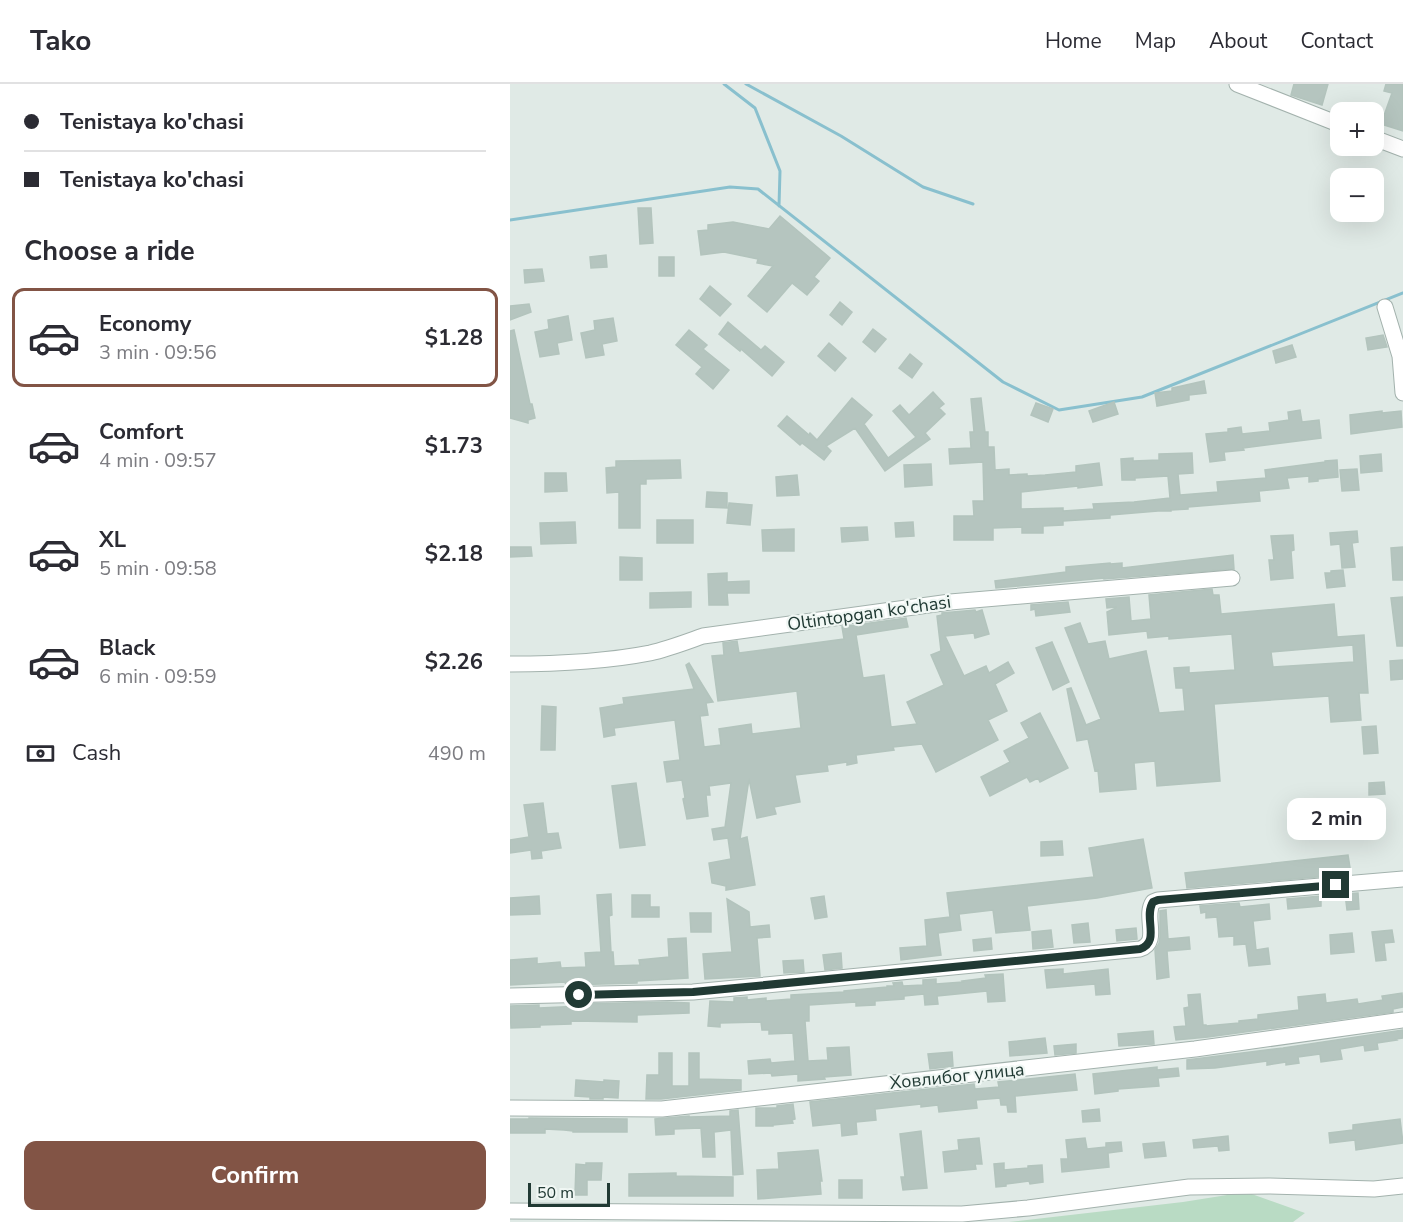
<!DOCTYPE html>
<meta charset="utf-8">
<style>
body{margin:0;font-family:"Nunito Sans",sans-serif;background:#f7f7f7;color:#2b2b33;height:100vh;display:flex;flex-direction:column;font-size:22px;white-space:nowrap}
*{box-sizing:border-box;margin:0}
p{font-size:20px;color:#7c7c81}
.icon{flex:none;width:33px;height:33px;fill:none;stroke:currentColor;stroke-width:2;stroke-linecap:round;stroke-linejoin:round}
.map{position:relative;flex:1;overflow:hidden}
.sheet{display:flex;flex-direction:column;background:#fff;width:510px}
.sheet>*{flex:none}
.top-card{display:grid;align-content:center;height:132px;padding:0 24px;background:#fff}
.fabs{position:absolute;left:820px;top:18px;display:grid;gap:12px}
.fabs a{display:grid;place-items:center;width:54px;height:54px;border-radius:12px;background:#fff;box-shadow:0 6px 24px #0002;font-size:30px}
.scale{position:absolute;left:18px;bottom:15px;width:82px;box-sizing:border-box;padding-left:6px;border:3px solid #213a34;border-top:0;font-size:16px;line-height:21px;white-space:nowrap;color:#213a34;-webkit-text-stroke:4px #f0f7f4;paint-order:stroke}
.end{position:absolute;width:27px;height:27px;margin:-14px;border:8px solid #213a34;background:#fff;box-shadow:0 0 0 3px #fff}
.from{border-radius:50%}
.bubble{position:absolute;height:42px;border-radius:12px;background:#fff;box-shadow:0 6px 24px #0002;font-size:20px;font-weight:700;line-height:42px;text-align:center}
.top-card b{display:flex;align-items:center;gap:21px;height:57px;font-size:22px}
.top-card b+b{border-top:2px solid #e1e1e2}
.top-card i{width:15px;height:15px;background:#2b2b33}
ul{padding:0;list-style:none}
li{display:flex;align-items:center;gap:18px;height:99px;margin:0 12px 9px;padding:0 12px;border:3px solid transparent;border-radius:12px}
li div{flex:1}
li b{display:block;font-size:22px}
li em{font-style:normal;font-weight:700}
li.active{border-color:#825445}
li>.icon{width:54px;height:54px;stroke-width:1.5}
h2{padding:0 24px;font-size:27px;line-height:72px}
.pay{display:flex;align-items:center;gap:15px;height:66px;padding:0 24px;font-size:22px}
.pay p{margin-inline-start:auto}
.button{display:flex;gap:12px;margin-top:auto;padding:12px 24px}
.button a{flex:1;height:69px;border-radius:12px;background:#825445;color:#fff;font-size:24px;font-weight:700;line-height:69px;text-align:center}
header{display:flex;align-items:center;gap:36px;box-sizing:border-box;height:84px;padding:0 30px;background:#fff;border-bottom:2px solid #e1e1e2}
header strong{font-size:28px}
nav{display:flex;gap:33px;margin-inline-start:auto;font-size:21px}
main{display:flex;flex:1;min-height:0}
.map>svg:first-child{display:block}
</style>
<header>
<strong>Tako</strong>
<nav><a>Home</a><a>Map</a><a>About</a><a>Contact</a></nav>
</header>
<main>
<section class="sheet">
<div class="top-card">
<b><i class="from"></i>Tenistaya ko'chasi</b>
<b><i></i>Tenistaya ko'chasi</b>
</div>
<h2>Choose a ride</h2>
<ul>
<li class="active"><svg class="icon" aria-label="car" viewBox="0 0 24 24"><path d="M5 17H2v-5l4-1 3-4h7l3 4 3 1v5h-3M9 17h6M6 11h13"/><circle cx="7" cy="17" r="2"/><circle cx="17" cy="17" r="2"/></svg><div><b>Economy</b><p>3 min · 09:56</p></div><em>$1.28</em></li>
<li><svg class="icon" aria-label="car" viewBox="0 0 24 24"><path d="M5 17H2v-5l4-1 3-4h7l3 4 3 1v5h-3M9 17h6M6 11h13"/><circle cx="7" cy="17" r="2"/><circle cx="17" cy="17" r="2"/></svg><div><b>Comfort</b><p>4 min · 09:57</p></div><em>$1.73</em></li>
<li><svg class="icon" aria-label="car" viewBox="0 0 24 24"><path d="M5 17H2v-5l4-1 3-4h7l3 4 3 1v5h-3M9 17h6M6 11h13"/><circle cx="7" cy="17" r="2"/><circle cx="17" cy="17" r="2"/></svg><div><b>XL</b><p>5 min · 09:58</p></div><em>$2.18</em></li>
<li><svg class="icon" aria-label="car" viewBox="0 0 24 24"><path d="M5 17H2v-5l4-1 3-4h7l3 4 3 1v5h-3M9 17h6M6 11h13"/><circle cx="7" cy="17" r="2"/><circle cx="17" cy="17" r="2"/></svg><div><b>Black</b><p>6 min · 09:59</p></div><em>$2.26</em></li>
</ul>
<div class="pay"><svg class="icon" aria-label="cash" viewBox="0 0 24 24"><path d="M3 7h18v10H3z"/><circle cx="12" cy="12" r="2"/></svg>Cash<p>490 m</p></div>
<div class="button"><a>Confirm</a></div>
</section>
<div class="map">
<svg width="893" height="1138" viewBox="0 0 893 1138">
<rect width="100%" height="100%" fill="#e0eae6"/>
<path fill="#b9dbc4" d="M736,1108L795,1129L783,1138H499L673,1118Z"/>
<g fill="none" stroke-linecap="round" stroke-linejoin="round">
<path stroke="#89c0ce" stroke-width="3" d="M214,0L245,24L270,87L269,122
M236,0L331,52L413,103L463,120
M0,136L220,103L248,105L493,298L549,326L632,313L893,209"/>
</g>
<path fill="#b5c5bf" stroke="#b3c4bd" stroke-width="1.5" fill-rule="evenodd" d="M784,0H818L812,21L781,11Z
M876,0H893V47L871,40L882,9L874,7Z
M128,124H141L143,159L130,160Z
M270,132L320,174L304,193L309,197L297,211L282,199L257,228L238,212L263,182L247,179L248,175L214,168L191,171L188,147L198,146V141L223,138L259,145Z
M96,171L97,183L81,184L80,173Z
M149,173H164V192H149Z
M32,185L34,197L15,199L14,186Z
M200,202L221,220L210,232L190,215Z
M330,218L342,228L332,241L320,231Z
M19,220L21,228L0,236V222Z
M58,232L62,256L47,259L49,270L30,273L25,248L39,245L38,236Z
M103,234L107,257L92,260L94,271L76,274L71,249L85,246L84,237Z
M218,238L251,266L255,262L274,278L262,292L231,265L230,267L209,250Z
M363,245L376,255L365,268L353,258Z
M4,246L20,320H22L25,334L18,336V339L0,334V247Z
M179,246L197,261L193,265L219,286L203,305L186,290L192,283L166,261Z
M873,251L877,263L858,266L856,254Z
M319,259L336,274L325,287L308,272Z
M782,261L786,273L766,279L763,267Z
M400,270L412,280L402,294L389,284Z
M694,297L696,309L679,311V316L647,322L645,309L662,307V304Z
M423,308L434,320L429,324L435,330L415,349L420,355L375,387L345,344L316,362L321,367L314,376L292,359L290,361L268,342L277,332L299,351L300,349L307,356L342,314L362,331L354,340L378,374L406,353L383,327L390,321L399,331Z
M471,314L475,348H478V363H484L485,386L499,385V391L517,390V392L535,391L566,388V382L589,379L592,401L568,404V402L511,408V425L553,424V427L584,425L583,420L624,418L660,414L658,392L625,394V396H612L611,375L623,374V377L649,376V370L682,369L683,389L668,390L670,411L708,408L707,398L756,394L755,386L815,378V377L827,376L828,393L808,395V397L799,398V392L777,394L779,404L749,407L750,417L678,423V425L661,426V427H648L600,431V434L553,437V441L533,442V449H512V443L483,444V456H444V432H464L463,417H474L473,378L440,380L439,365L461,364L460,348H464L461,315Z
M604,318L608,330L583,338L579,327Z
M526,319L543,325L538,338L521,331Z
M790,326L792,338L809,336L811,354L733,364L734,366L714,368L715,376L700,378L696,350L718,348V345L731,343L732,350L760,347L759,339L779,336L778,328Z
M872,327V329L891,327L892,343L841,350L840,331Z
M871,370L872,387L851,389L850,372Z
M170,376L171,394L136,395V400H130V444H109V408L97,409L96,384L106,383V377Z
M421,380L422,401L395,403L394,381Z
M847,385L849,406L832,407L830,386Z
M35,389H56L57,407L35,408Z
M287,391L289,411L267,412L266,393Z
M197,408L217,409V424L196,423Z
M219,419L242,421L240,441L217,439Z
M147,436H183V459H147Z
M65,438L66,459L31,460L30,439Z
M403,438L404,452L386,453L385,439Z
M357,443L358,456L332,458L331,444Z
M284,445V467H253L252,446Z
M847,447L848,458L842,459L845,483L832,484L830,460L821,461L820,449Z
M783,451L784,466L781,467L783,494L761,496L759,476H764L761,452Z
M0,463H21L22,472L0,473Z
M893,463V496H883L881,464Z
M723,471L724,485L594,495V494L486,504L485,497L556,488V483L600,479V480L612,479V484Z
M110,473L132,474V496H110Z
M833,486L835,502L817,504L815,489H821V487Z
M217,489V498L239,497V509H217L218,521H199L198,490Z
M702,505L703,511H709L711,530L824,520L827,553L854,551L858,609H849L851,636L821,638L819,612L704,620L710,697L647,702L645,677L624,679L626,705L590,708L588,686L585,687L578,655L567,657L557,605L561,604L576,641L591,635L555,544L570,539L578,560L595,557L599,575L636,567L649,629L675,627L673,604H666L664,584L679,583V589L725,586L722,550L659,555V552L638,554L637,547L599,551L597,528L606,524V523L597,524L596,515L619,513L621,537L641,535L639,511ZM843,561L844,578L763,583L761,568Z
M181,508V523L140,524V509Z
M893,513V562H887L881,514Z
M558,518L560,528L526,532L525,525L521,526V521Z
M465,526L466,528L472,526L479,550L465,554L464,549L435,552L454,592L476,582L479,589L498,578L504,589L485,600L497,627L478,636L488,656L426,688L412,660L383,663L384,666L346,671L347,679L337,681V678L317,681L318,687L285,691L290,718L264,723L266,730L247,734L239,695L230,755L237,753L245,801L216,806V802L202,799L199,779L221,775L218,754L204,756L202,745L215,743L221,699L199,702L200,711H196L198,732L177,735L173,715L175,714L172,696L157,698L154,678L170,676L165,636L104,644L105,651L94,653L90,624L114,620L113,614L184,605L176,581L179,579L203,618L196,619L198,631L190,632L194,663L211,661L209,645L241,640L242,650L291,644L287,607L208,617L202,572L214,571L213,559L227,557L229,569L334,555L332,543L396,534L398,543L346,551L353,594L374,591L381,643L407,640L397,618L434,601L421,571L431,567L427,532L432,531V529Z
M542,558L559,598L543,606L526,564Z
M893,576V595L881,596L880,577Z
M32,622L46,623L45,666H31Z
M530,629L558,684L530,698L528,694L520,698L517,693L480,712L471,693L500,678L494,667L519,654L511,639Z
M866,642L868,669L854,670L852,643Z
M874,698L875,710L859,711V699Z
M126,699L135,761L110,764L102,702Z
M33,719L37,750L48,749L51,764L31,767L32,774L22,775L21,766L0,769V756L19,753L14,721Z
M633,755L642,804L587,814L517,822L520,846L486,849L483,826L449,830L451,846L428,849L431,871L391,876L390,864L417,862L415,836L440,833L437,809L584,793L579,764Z
M552,757L553,771L531,772V758Z
M838,771L841,790L677,804L675,789Z
M848,809L849,825L837,826L835,810Z
M101,810L102,831L99,832L101,868H103L104,882L130,881L129,876L159,873L158,855L176,854L178,894L127,897V899L56,901L55,898L0,901V876L27,874V880L50,878L51,884L76,883L75,869L91,868L87,811Z
M122,811H140V823H149V833H122Z
M29,812L30,830L0,831V814Z
M314,812L317,833L305,835L301,814Z
M811,812V822L778,825L777,815Z
M217,815L239,828L240,843L259,841L260,853L247,854L250,892L195,895L193,870L222,868Z
M729,819L730,823L759,820L760,835L743,837L746,866L758,864L760,880L739,882L736,860L724,861V852L709,853L707,833L696,834V828L691,829L690,822Z
M656,826L658,855L679,853L680,865L657,867L659,893L647,895L645,866L649,859L650,853V827Z
M180,829H201V848H181Z
M578,839L580,858L564,859L562,841Z
M626,844L627,855L607,857L606,846Z
M541,846L543,863L523,865L522,848Z
M882,846L884,858L874,859L876,876L866,877L862,848Z
M842,849L844,868L821,870L820,851Z
M481,854L482,865L464,867L463,856Z
M331,869L332,884L315,886L313,871Z
M293,876L294,888L274,889L273,877Z
M553,885V890L598,885L600,910L586,911L585,900L537,904L535,886Z
M493,890L495,917L478,918L477,907L427,912L428,920L415,921L414,910L394,912V915L365,917V921L346,922V918L299,921V937H295L298,977L318,976L317,964L339,963L341,991L314,993L315,995L288,997V990L262,992L261,989L239,990L238,977L260,975L261,979L285,977L283,949L259,950V946H252L251,938L210,939V943L198,942L200,917L224,918V914L237,913V916L256,914V917L281,915V911L334,908V907L377,903V902H384L383,899L392,898L393,902L413,901V896L426,895V900L453,898L452,897L476,894L475,891Z
M892,909L893,923L883,925V928L698,953L666,956L664,943L676,942L674,924L679,923L678,911L690,910L693,941H696V942L729,939V937L748,935V931L789,926L788,913L815,910L816,919L847,915L848,920L873,916L872,912Z
M157,918L179,919V929L127,931V938L61,937V940L30,941V943L1,944L0,922L29,921V924L72,922V920Z
M893,946V954L886,955L887,956L867,959L868,965L855,967L854,961L830,965L832,975L811,978L810,970L788,973L789,979L776,981V978L757,981V977L705,984L677,985V976L773,964Z
M643,947L644,960L609,962L608,950Z
M535,954L537,969L500,972L499,958Z
M566,960V969L545,971L544,962Z
M442,968L443,982L420,985L418,970Z
M149,969H162V1002H179V969H189V995L231,996V1006L151,1015H136L137,991H149Z
M647,983V986L668,984L669,992L648,994L649,1002L608,1005V1007L585,1010L583,990Z
M565,990L567,1006L505,1012L506,1028H498L497,1021H491L490,1014L466,1016L467,1024L429,1028L428,1021L411,1023V1020L365,1025L366,1036L346,1038L347,1050L332,1052L331,1039L303,1042L300,1018L464,1000L465,1005L489,1003L488,998Z
M66,996L94,998V996L109,997L108,1014L93,1013V1015H80V1013L65,1012Z
M283,1020L285,1035L282,1036L283,1039L263,1041V1042H246V1024H267V1022Z
M589,1025L590,1037L573,1038L572,1027Z
M228,1026L233,1090L223,1091L221,1046L204,1048L205,1073H193L191,1044L164,1045V1050L146,1051L145,1035L179,1032V1033L220,1032V1027Z
M19,1034L117,1035V1048H63V1047L54,1046L35,1045V1049H0V1035H19Z
M890,1035L893,1059L846,1066L845,1056L820,1059L819,1049L843,1046V1041Z
M411,1047L417,1104L393,1106L391,1093H395L390,1050Z
M718,1052L719,1066L709,1067L708,1062L684,1064L683,1056Z
M469,1054L472,1080H465L466,1085L435,1088L433,1068L449,1066L448,1056Z
M575,1054L577,1065L596,1063V1059L611,1058L612,1067L598,1069L599,1083L552,1088L551,1075H558L556,1056Z
M654,1058L656,1072L635,1074L633,1060Z
M308,1066L312,1097H310L311,1110L248,1115L247,1086L269,1085L268,1069Z
M76,1079H92L91,1096H77V1111H65L66,1080L76,1081Z
M494,1079V1086L518,1084V1082L532,1081L533,1098L520,1100L519,1097L496,1100V1102L486,1103L484,1080Z
M166,1089V1092L223,1093V1112H119V1090Z
M329,1096H352V1114H329Z"/>
<g fill="none" stroke-linecap="round" stroke-linejoin="round">
<defs>
<path id="minor" d="M727,0L831,41
M864,54L893,65
M875,223L890,272L893,309
M0,580C47,580 94,578 140,569C158,565 176,558 193,552L440,518L722,494
M0,912L183,908L630,865C651,858 633,833 643,818L648,816L893,795
M0,1024L152,1025L685,965L893,936
M0,1127L452,1130L518,1124L679,1103L759,1102L864,1105L893,1102"/>
</defs>
<use href="#minor" stroke="#a3b2ad" stroke-width="17"/>
<use href="#minor" stroke="#fff" stroke-width="15"/>
</g>
<g fill="none" stroke-linecap="round" stroke-linejoin="round">
<path stroke="#213a34" stroke-width="8" d="M69,911L183,908L630,865C651,858 633,833 643,818L648,816L826,801"/>
</g>
<g text-anchor="middle" stroke-width="4.5" stroke-linejoin="round" paint-order="stroke">
<g font-size="18" fill="#213a34" stroke="#f0f7f4">
<text transform="translate(359 529) rotate(-8)" y="6">Oltintopgan ko'chasi</text>
<text transform="translate(447 992) rotate(-6)" y="6">Ховлибог улица</text>
</g>
</g>
</svg>
<div class="fabs">
<a>+</a>
<a>−</a>
</div>
<div class="scale">50 m</div>
<i class="end from" style="left:69px;top:911px"></i>
<i class="end" style="left:826px;top:801px"></i>
<div class="bubble" style="left:777px;top:714px;width:99px">2 min</div>
</div>
</main>
